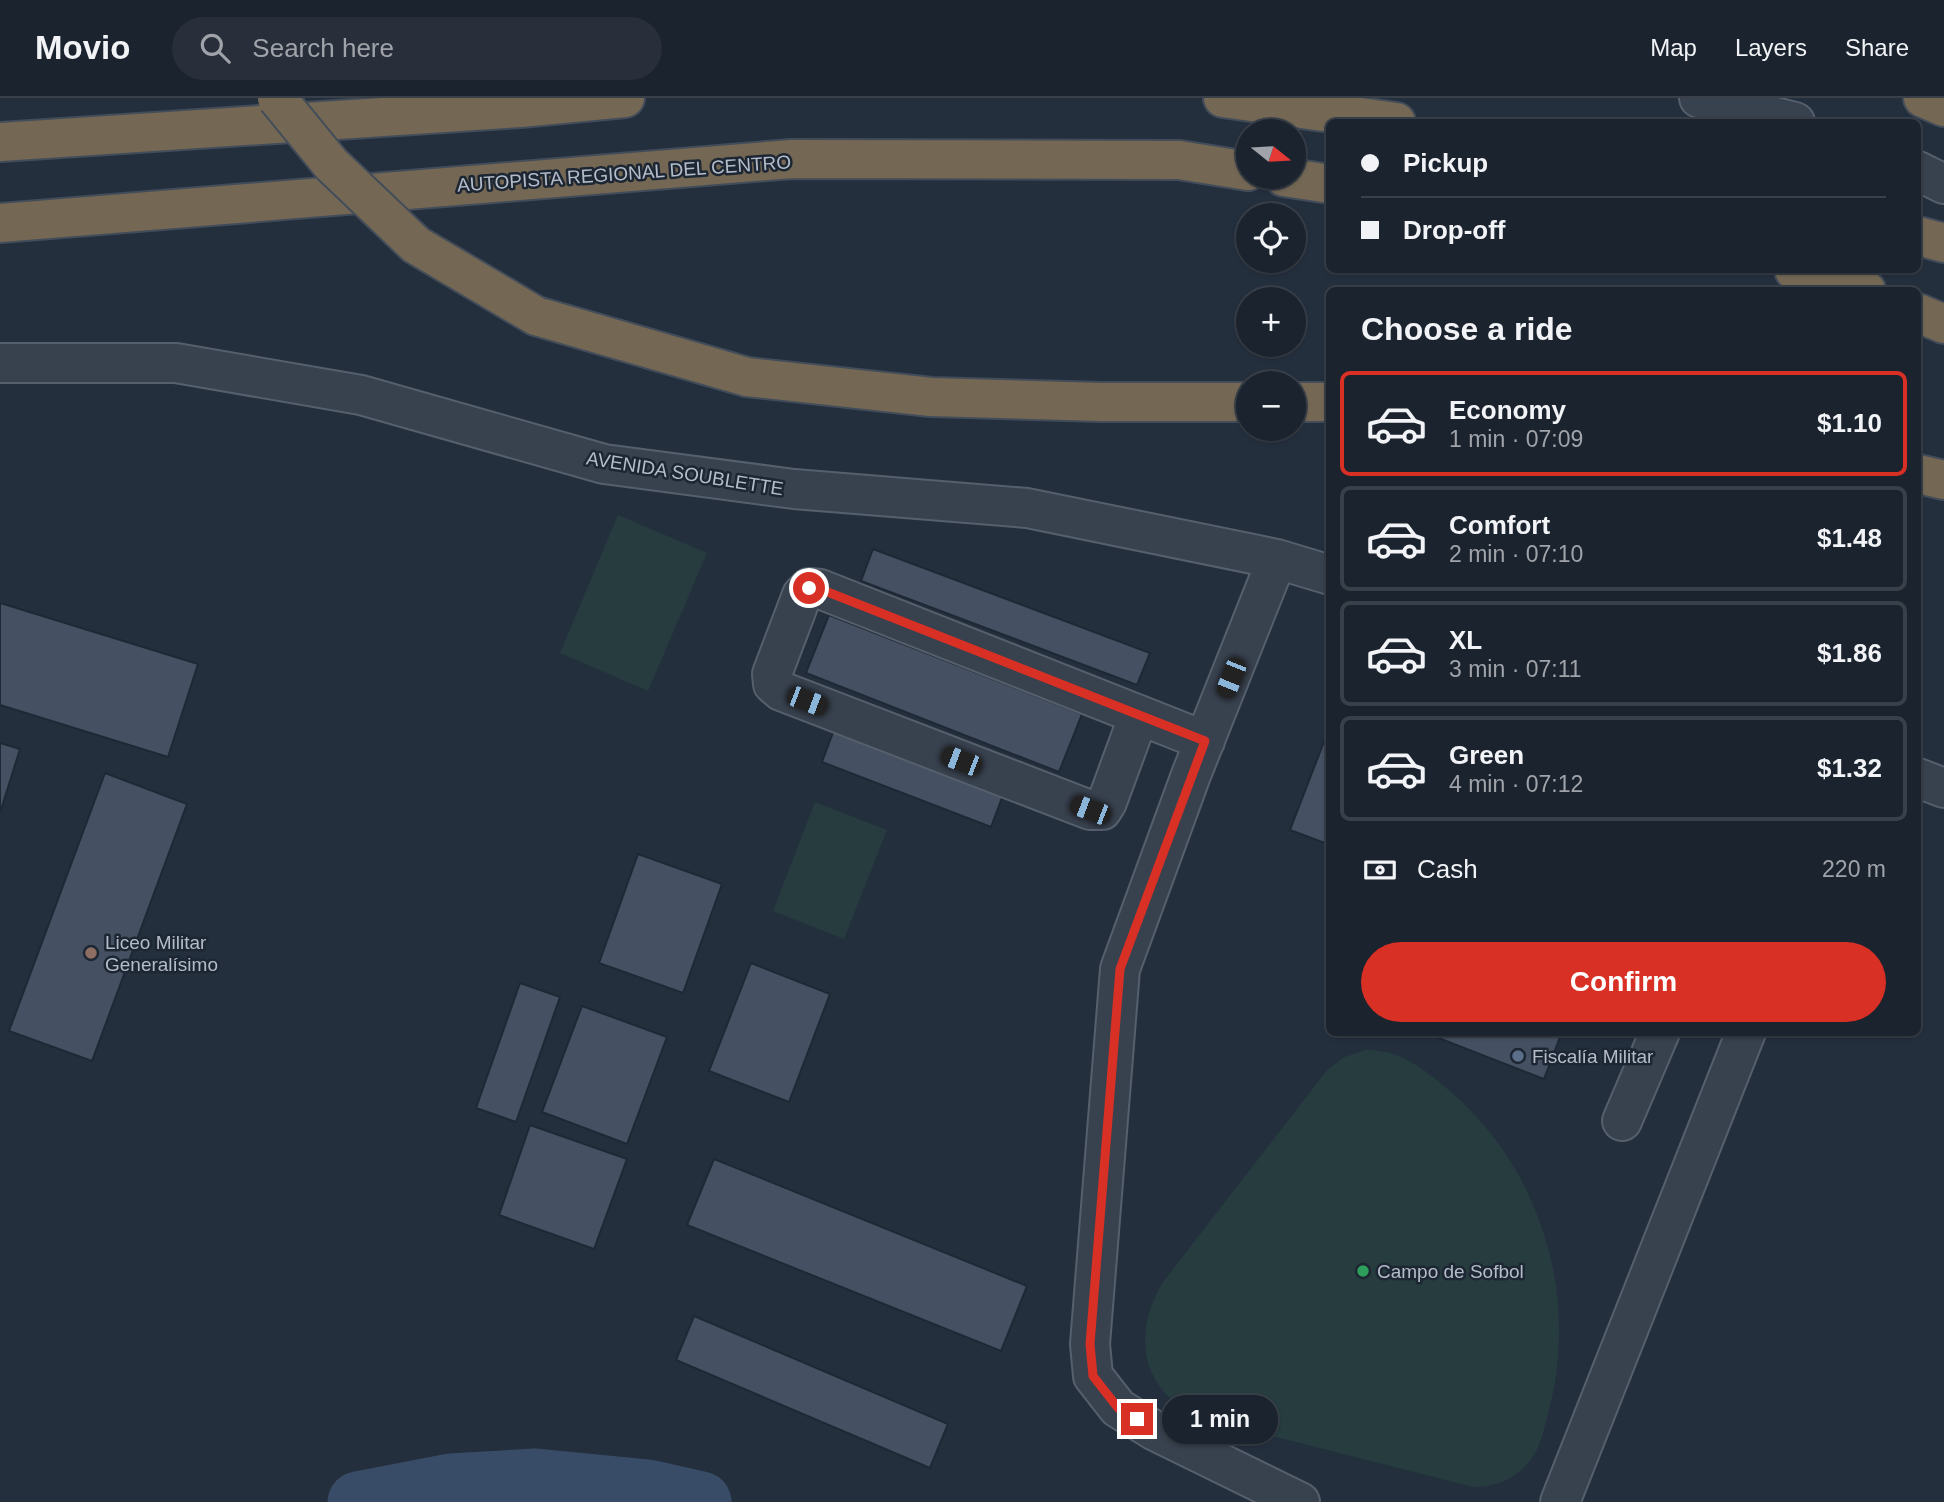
<!DOCTYPE html>
<meta charset="utf-8">
<style>
body{margin:0;font-family:Helvetica,sans-serif;background:#282f3a;color:#f1f3f6;height:100vh;display:flex;flex-direction:column;font-size:26px;white-space:nowrap}
*{box-sizing:border-box;margin:0}
p{font-size:23px;color:#a0a4aa}
.icon{flex:none;width:38px;height:38px;fill:none;stroke:currentColor;stroke-width:2;stroke-linecap:round;stroke-linejoin:round}
.map{position:relative;flex:1;overflow:hidden}
.sheet{position:absolute;left:1326px;top:189px;width:595px;height:749px;display:flex;flex-direction:column;background:#1b232e;border-radius:10px;box-shadow:0 2px 5px #0004,0 0 0 2px #39404a}
.sheet>*{flex:none}
.banner{position:absolute;left:1326px;top:21px;width:595px;height:154px;border-radius:10px;box-shadow:0 2px 5px #0004,0 0 0 2px #39404a;display:grid;align-content:center;height:154px;padding:0 35px;background:#1b232e}
.needle{width:46px;rotate:108deg}
.tools{position:absolute;left:1236px;top:21px;display:grid;gap:14px}
.tools a{display:grid;place-items:center;width:70px;height:70px;border-radius:50%;background:#1b232e;box-shadow:0 2px 5px #0004,0 0 0 2px #39404a;font-size:35px}
.end{position:absolute;width:32px;height:32px;margin:-16px;border:9px solid #d93025;background:#fff;box-shadow:0 0 0 4px #fff}
.from{border-radius:50%}
.bubble{position:absolute;height:49px;border-radius:24px;background:#1b232e;box-shadow:0 2px 5px #0004,0 0 0 2px #39404a;font-size:23px;font-weight:800;line-height:49px;text-align:center}
.car{position:absolute;width:21px;height:42px;margin:-21px -10px;border-radius:9px;box-shadow:0 0 5px 2px #0007;background:linear-gradient(#222 24%,#8ab4d8 0 40%,#222 0 76%,#8ab4d8 0 86%,#222 0)}
.banner b{display:flex;align-items:center;gap:24px;height:66px;font-size:26px}
.banner b+b{border-top:2px solid #39404a}
.banner i{width:18px;height:18px;background:#f1f3f6}
ul{padding:0;list-style:none}
li{display:flex;align-items:center;gap:21px;height:105px;margin:0 14px 10px;padding:0 21px;border:4px solid #39404a;border-radius:10px}
li div{flex:1}
li b{display:block;font-size:26px}
li em{font-style:normal;font-weight:800}
li.on{border-color:#d93025}
li>.icon{width:63px;height:63px;stroke-width:1.5}
h2{padding:0 35px;font-size:32px;line-height:84px}
.pay{display:flex;align-items:center;gap:18px;height:77px;padding:0 35px;font-size:26px}
.pay p{margin-inline-start:auto}
.action{display:flex;gap:14px;margin-top:auto;padding:14px 35px}
.action a{flex:1;height:80px;border-radius:42px;background:#d93025;color:#fff;font-size:28px;font-weight:800;line-height:80px;text-align:center}
header{display:flex;align-items:center;gap:42px;box-sizing:border-box;height:98px;padding:0 35px;background:#1b232e;border-bottom:2px solid #39404a}
header strong{font-size:33px}
nav{display:flex;gap:38px;margin-inline-start:auto;font-size:24px}
.search{width:490px;height:63px;background:#282f3a;display:flex;align-items:center;gap:18px;box-sizing:border-box;padding:0 24px;border-radius:38px;color:#a0a4aa;font-size:26px}
.map>svg:first-child{display:block}
</style>
<header>
<strong>Movio</strong>
<div class="search"><svg class="icon" aria-label="search" viewBox="0 0 24 24"><circle cx="10" cy="10" r="6"/><path d="M15 15l6 6"/></svg>Search here</div>
<nav><a>Map</a><a>Layers</a><a>Share</a></nav>
</header>
<div class="map">
<svg width="1944" height="1404" viewBox="0 0 1944 1404">
<rect width="100%" height="100%" fill="#242f3e"/>
<path fill="#263c3f" d="M618,417L707,455L648,593L560,555Z
M815,704L887,732L844,841L773,813Z
M1365,952C1397,951 1422,969 1445,989C1483,1020 1514,1061 1533,1107C1544,1133 1552,1160 1556,1188C1562,1232 1559,1277 1547,1320C1544,1331 1541,1345 1535,1355C1522,1378 1499,1389 1474,1389L1201,1320C1141,1294 1131,1237 1163,1184L1328,971L1345,959Z"/>
<g fill="none" stroke-linecap="round" stroke-linejoin="round">
<path stroke="#394c67" stroke-width="61" d="M358,1404L451,1386L536,1381L648,1392L701,1404"/>
</g>
<path fill="#455162" stroke="#1f2835" stroke-width="2" d="M873,451L1150,555L1137,587L861,483Z
M0,505L198,566L168,659L0,607Z
M829,517L1082,616L1059,674L806,575Z
M1330,628V747L1290,732Z
M834,632L1003,697L991,729L822,664Z
M0,645L20,651L0,715Z
M105,675L187,706L92,963L9,933Z
M638,756L722,786L683,895L599,865Z
M751,865L830,896L789,1004L709,973Z
M520,885L560,899L516,1024L476,1010Z
M582,908L667,939L627,1046L542,1014Z
M1423,934H1562L1544,981Z
M530,1027L627,1061L594,1151L499,1117Z
M714,1061L1027,1188L1001,1253L687,1127Z
M694,1218L948,1326L930,1370L676,1262Z"/>
<g fill="none" stroke-linecap="round" stroke-linejoin="round">
<defs>
<path id="minor" d="M1699,0L1795,24
M1918,73L1944,86
M0,265H176L361,297L604,366L794,391L1027,410L1277,461L1330,477
M1277,461L1191,677L1120,871L1090,1246L1093,1278L1118,1310L1155,1333L1300,1404
M1139,617L1107,704L1102,712H1090L781,593L773,586L772,576L802,497L809,490L820,491L1205,643
M1918,680L1944,690
M1622,1023L1660,934
M1560,1404L1746,934"/>
<path id="highway" d="M1223,0L1396,24
M1923,0L1944,9
M0,44L520,10L625,0
M1284,79L1330,86
M0,125L792,61L1179,62L1248,73
M1918,138L1944,145
M1794,172L1836,180L1866,192
M1918,215L1944,226
M536,218L747,279L931,299L1102,304H1248
M1293,304H1330
M1918,376L1944,382"/>
</defs>
<use href="#minor" stroke="#565f6c" stroke-width="42"/>
<use href="#highway" stroke="#434c59" stroke-width="42"/>
<use href="#minor" stroke="#38414e" stroke-width="38"/>
<use href="#highway" stroke="#746855" stroke-width="38"/>
<defs>
<path id="highway-bridge" d="M277,0L331,66L416,147L536,218"/>
</defs>
<use href="#highway-bridge" stroke="#434c59" stroke-width="42" stroke-linecap="butt"/>
<use href="#highway-bridge" stroke="#746855" stroke-width="38"/>
</g>
<g fill="none" stroke-linecap="round" stroke-linejoin="round">
<path stroke="#d93025" stroke-width="9" d="M809,490L820,491L1205,643L1120,871L1090,1246L1093,1278L1118,1310L1137,1321"/>
</g>
<circle fill="#8d6e63" stroke="#1d2633" stroke-width="2.5" cx="91" cy="855" r="7"/>
<circle fill="#5c6f8a" stroke="#1d2633" stroke-width="2.5" cx="1518" cy="958" r="7"/>
<circle fill="#2e9e5b" stroke="#1d2633" stroke-width="2.5" cx="1363" cy="1173" r="7"/>
<g text-anchor="middle" stroke-width="5" stroke-linejoin="round" paint-order="stroke">
<g font-size="19" fill="#b4bcc9" stroke="#1d2633">
<text transform="translate(624 75) rotate(-4)" y="7">AUTOPISTA REGIONAL DEL CENTRO</text>
<text transform="translate(685 375) rotate(9)" y="7">AVENIDA SOUBLETTE</text>
</g>
<g font-size="19" fill="#b4bcc9" stroke="#1d2633" text-anchor="start">
<text x="105" y="851">Liceo Militar<tspan x="105" dy="22">Generalísimo</tspan></text>
<text x="1532" y="965">Fiscalía Militar</text>
<text x="1377" y="1180">Campo de Sofbol</text>
</g>
</g>
</svg>
<div class="tools">
<a><svg class="needle" viewBox="-14 -14 28 28"><path d="M0-13l5 13h-10z" fill="#e53935"/><path d="M0 13l5-13h-10z" fill="#a0a4aa"/></svg></a>
<a><svg class="icon" aria-label="locate" viewBox="0 0 24 24"><circle cx="12" cy="12" r="6"/><path d="M12 2v4M12 18v4M2 12h4M18 12h4"/></svg></a>
<a>+</a>
<a>−</a>
</div>
<i class="end from" style="left:809px;top:490px"></i>
<i class="end" style="left:1137px;top:1321px"></i>
<div class="bubble" style="left:1162px;top:1297px;width:116px">1 min</div>
<i class="car" style="left:1231px;top:580px;rotate:202deg"></i>
<i class="car" style="left:807px;top:603px;rotate:111deg"></i>
<i class="car" style="left:961px;top:663px;rotate:291deg"></i>
<i class="car" style="left:1090px;top:712px;rotate:291deg"></i>
<div class="banner">
<b><i class="from"></i>Pickup</b>
<b><i></i>Drop-off</b>
</div>
<section class="sheet">
<h2>Choose a ride</h2>
<ul>
<li class="on"><svg class="icon" aria-label="car" viewBox="0 0 24 24"><path d="M5 17H2v-5l4-1 3-4h7l3 4 3 1v5h-3M9 17h6M6 11h13"/><circle cx="7" cy="17" r="2"/><circle cx="17" cy="17" r="2"/></svg><div><b>Economy</b><p>1 min · 07:09</p></div><em>$1.10</em></li>
<li><svg class="icon" aria-label="car" viewBox="0 0 24 24"><path d="M5 17H2v-5l4-1 3-4h7l3 4 3 1v5h-3M9 17h6M6 11h13"/><circle cx="7" cy="17" r="2"/><circle cx="17" cy="17" r="2"/></svg><div><b>Comfort</b><p>2 min · 07:10</p></div><em>$1.48</em></li>
<li><svg class="icon" aria-label="car" viewBox="0 0 24 24"><path d="M5 17H2v-5l4-1 3-4h7l3 4 3 1v5h-3M9 17h6M6 11h13"/><circle cx="7" cy="17" r="2"/><circle cx="17" cy="17" r="2"/></svg><div><b>XL</b><p>3 min · 07:11</p></div><em>$1.86</em></li>
<li><svg class="icon" aria-label="car" viewBox="0 0 24 24"><path d="M5 17H2v-5l4-1 3-4h7l3 4 3 1v5h-3M9 17h6M6 11h13"/><circle cx="7" cy="17" r="2"/><circle cx="17" cy="17" r="2"/></svg><div><b>Green</b><p>4 min · 07:12</p></div><em>$1.32</em></li>
</ul>
<div class="pay"><svg class="icon" aria-label="cash" viewBox="0 0 24 24"><path d="M3 7h18v10H3z"/><circle cx="12" cy="12" r="2"/></svg>Cash<p>220 m</p></div>
<div class="action"><a>Confirm</a></div>
</section>
</div>
